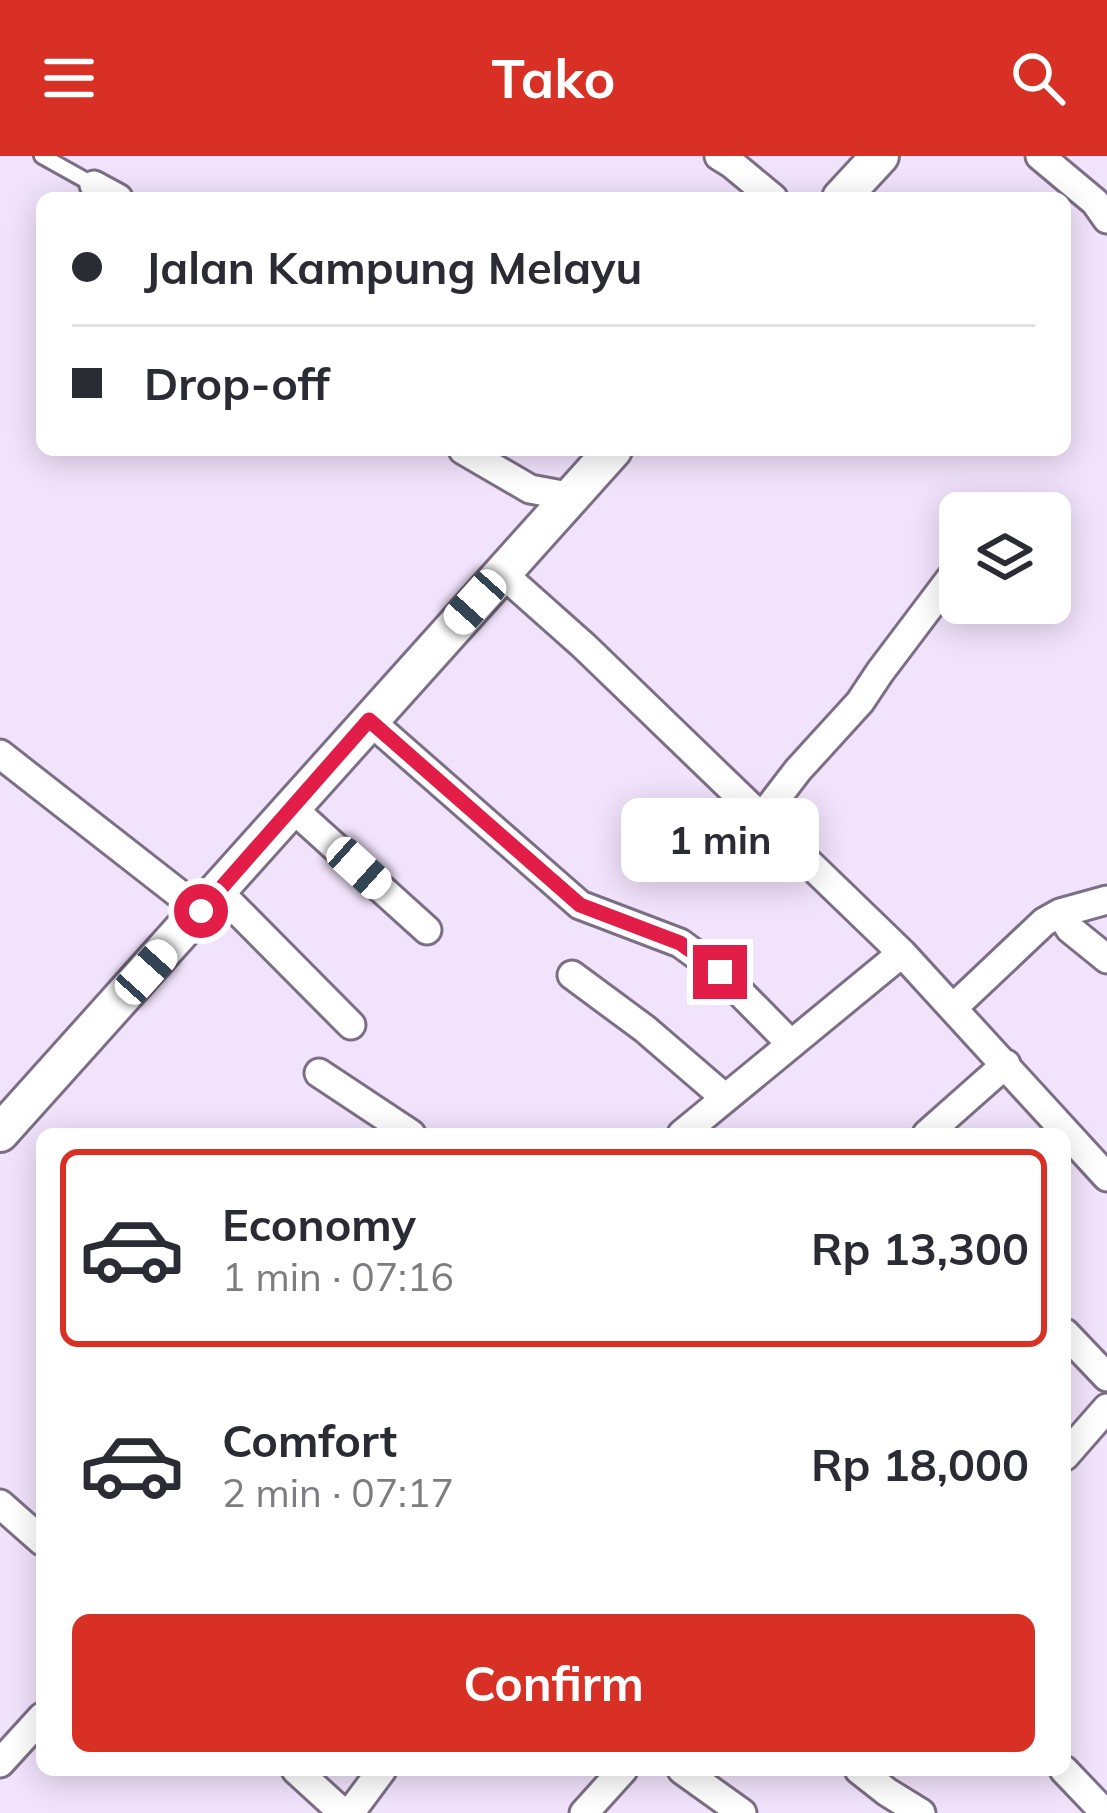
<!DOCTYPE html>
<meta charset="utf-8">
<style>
body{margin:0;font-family:Mulish,sans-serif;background:#f7f7f7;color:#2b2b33;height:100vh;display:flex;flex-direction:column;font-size:45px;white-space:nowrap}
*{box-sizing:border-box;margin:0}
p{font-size:39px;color:#7c7c81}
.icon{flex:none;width:66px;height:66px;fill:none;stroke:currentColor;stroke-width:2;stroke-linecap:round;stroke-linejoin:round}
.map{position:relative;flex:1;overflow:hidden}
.drawer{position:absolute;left:36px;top:972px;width:1035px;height:648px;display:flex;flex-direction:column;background:#fff;border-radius:18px;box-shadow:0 6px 30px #0003}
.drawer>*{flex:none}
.hud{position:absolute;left:36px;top:36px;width:1035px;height:264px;border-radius:18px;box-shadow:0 6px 30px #0003;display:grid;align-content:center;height:264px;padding:0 36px;background:#fff}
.tools{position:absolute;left:939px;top:336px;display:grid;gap:24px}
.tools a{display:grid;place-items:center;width:132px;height:132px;border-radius:18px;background:#fff;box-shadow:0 6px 30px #0003;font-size:60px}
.end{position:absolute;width:54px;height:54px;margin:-27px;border:15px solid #e11d48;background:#fff;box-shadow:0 0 0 6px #fff}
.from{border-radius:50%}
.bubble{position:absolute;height:84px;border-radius:18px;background:#fff;box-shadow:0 6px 30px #0003;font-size:39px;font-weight:700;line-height:84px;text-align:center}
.car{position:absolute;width:36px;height:72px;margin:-36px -18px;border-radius:15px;box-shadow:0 0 9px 3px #0007;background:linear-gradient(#fff 24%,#345 0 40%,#fff 0 76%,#345 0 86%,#fff 0)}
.hud b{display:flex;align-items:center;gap:42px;height:114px;font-size:45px}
.hud b+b{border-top:3px solid #e1e1e2}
.hud i{width:30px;height:30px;background:#2b2b33}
ul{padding:21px 0 0;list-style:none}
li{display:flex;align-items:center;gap:36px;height:198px;margin:0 24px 18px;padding:0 12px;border:6px solid transparent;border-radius:18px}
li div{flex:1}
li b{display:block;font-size:45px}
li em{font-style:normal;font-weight:700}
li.current{border-color:#d93025}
li>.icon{width:108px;height:108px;stroke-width:1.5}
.action{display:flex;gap:24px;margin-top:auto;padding:24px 36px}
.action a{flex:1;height:138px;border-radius:18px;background:#d93025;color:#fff;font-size:48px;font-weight:700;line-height:138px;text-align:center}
header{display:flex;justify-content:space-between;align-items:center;height:156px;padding:0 36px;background:#d93025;color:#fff;font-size:54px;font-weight:700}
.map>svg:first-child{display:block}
</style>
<header><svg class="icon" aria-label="menu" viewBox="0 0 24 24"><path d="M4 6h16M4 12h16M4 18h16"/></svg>Tako<svg class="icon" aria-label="search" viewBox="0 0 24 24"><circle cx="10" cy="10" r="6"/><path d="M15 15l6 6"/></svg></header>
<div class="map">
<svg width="1107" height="1657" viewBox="0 0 1107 1657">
<rect width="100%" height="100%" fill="#f2e3fc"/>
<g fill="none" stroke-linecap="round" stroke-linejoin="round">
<defs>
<path id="lane" d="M42,0L94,29"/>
<path id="street" d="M719,0L732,8L773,42
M1040,0L1095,46L1107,63
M94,29L118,42
M463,294L530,333L573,341
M502,417L584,490L902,797L1107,1021
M369,564L580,749L680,787L720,816L791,888
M0,598L201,755
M291,651L427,774
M762,661L798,614L860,546L880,516L960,410
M218,735L351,869
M1060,757L1070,773L1107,803
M572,819L645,873L724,941
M953,852L1044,766L1060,757L1107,744
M319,917L411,978
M682,978L902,797
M927,978L1006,908
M1065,1177L1107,1221
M1065,1300L1107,1252
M0,1348L42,1385
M0,1607L42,1561
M296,1614L343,1657
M682,1614L742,1657
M859,1614L887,1636L921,1657
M1064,1614L1105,1657
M350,1657L382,1614
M584,1657L623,1614"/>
<path id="secondary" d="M841,42L880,0
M0,977L613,294"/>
</defs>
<use href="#lane" stroke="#7c6f85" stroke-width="20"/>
<use href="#street" stroke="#7c6f85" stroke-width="33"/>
<use href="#secondary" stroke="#7c6f85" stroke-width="42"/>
<use href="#lane" stroke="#fff" stroke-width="14"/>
<use href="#street" stroke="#fff" stroke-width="27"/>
<use href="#secondary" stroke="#fff" stroke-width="36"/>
</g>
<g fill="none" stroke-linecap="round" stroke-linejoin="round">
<path stroke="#e11d48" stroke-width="15" d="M201,755L369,564L580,749L680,787L720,816"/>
</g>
</svg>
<div class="tools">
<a><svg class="icon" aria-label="layers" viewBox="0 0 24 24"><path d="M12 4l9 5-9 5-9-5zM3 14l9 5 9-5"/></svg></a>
</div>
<i class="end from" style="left:201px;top:755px"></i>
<i class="end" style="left:720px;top:816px"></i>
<div class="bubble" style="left:621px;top:642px;width:198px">1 min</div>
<i class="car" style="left:475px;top:446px;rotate:222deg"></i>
<i class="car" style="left:359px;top:712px;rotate:132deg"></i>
<i class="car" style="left:146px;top:816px;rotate:42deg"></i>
<div class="hud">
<b><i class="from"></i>Jalan Kampung Melayu</b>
<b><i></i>Drop-off</b>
</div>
<section class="drawer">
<ul>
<li class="current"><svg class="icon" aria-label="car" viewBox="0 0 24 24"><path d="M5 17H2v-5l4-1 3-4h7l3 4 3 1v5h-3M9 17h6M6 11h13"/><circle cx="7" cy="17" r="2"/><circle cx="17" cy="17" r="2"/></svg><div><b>Economy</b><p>1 min · 07:16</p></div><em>Rp 13,300</em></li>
<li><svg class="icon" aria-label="car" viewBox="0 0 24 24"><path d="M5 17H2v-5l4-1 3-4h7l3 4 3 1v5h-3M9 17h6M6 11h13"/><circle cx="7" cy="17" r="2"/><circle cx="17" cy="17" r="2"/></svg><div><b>Comfort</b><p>2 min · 07:17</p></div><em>Rp 18,000</em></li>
</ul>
<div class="action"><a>Confirm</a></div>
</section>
</div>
